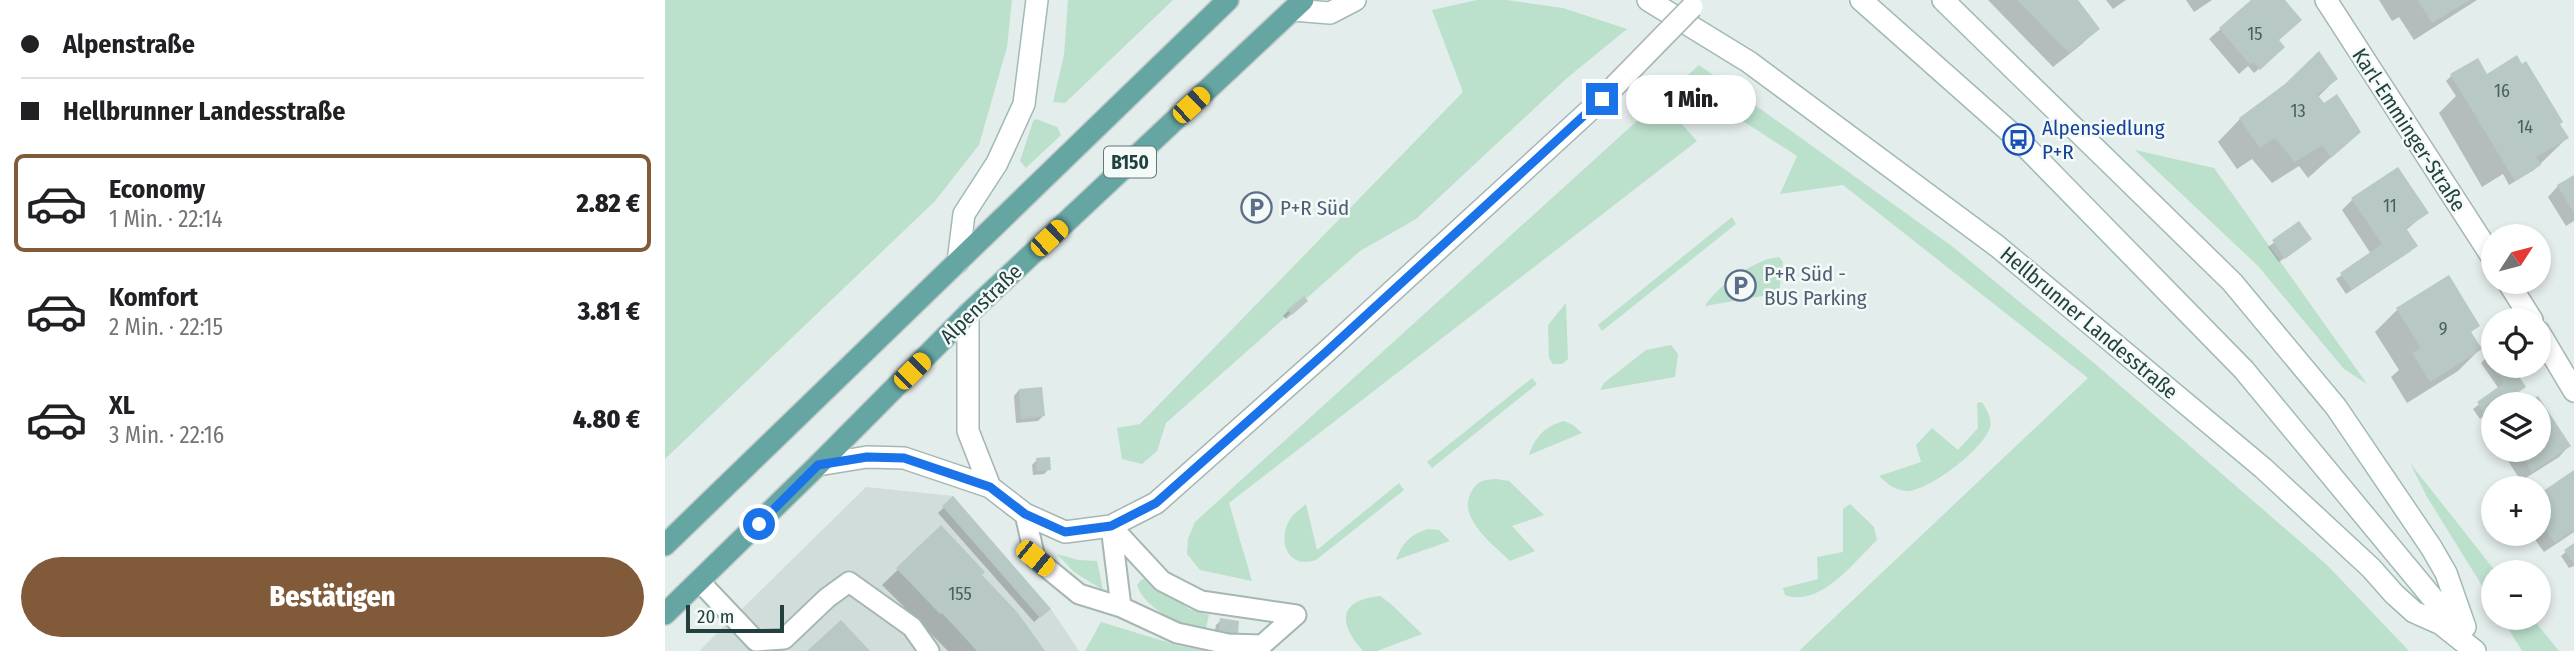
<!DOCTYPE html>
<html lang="de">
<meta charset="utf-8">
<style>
body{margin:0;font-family:"Fira Sans Condensed",sans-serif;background:#f2f2f2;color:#202124;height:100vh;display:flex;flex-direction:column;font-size:26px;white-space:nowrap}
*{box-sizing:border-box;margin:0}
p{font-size:23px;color:#757577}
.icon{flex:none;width:38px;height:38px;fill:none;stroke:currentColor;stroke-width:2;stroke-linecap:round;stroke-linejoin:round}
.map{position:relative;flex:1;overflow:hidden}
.sheet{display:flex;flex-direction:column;background:#fff;width:665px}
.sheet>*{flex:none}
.banner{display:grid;align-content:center;height:154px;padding:0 21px;background:#fff}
.needle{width:46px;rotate:54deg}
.controls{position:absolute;left:1816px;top:224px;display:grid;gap:14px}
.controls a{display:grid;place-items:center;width:70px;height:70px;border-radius:50%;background:#fff;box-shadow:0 4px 10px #0003;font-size:35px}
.scale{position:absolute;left:21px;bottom:18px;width:98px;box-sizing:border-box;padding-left:7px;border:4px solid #21403e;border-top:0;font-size:19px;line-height:24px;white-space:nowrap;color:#21403e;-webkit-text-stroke:5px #f4faf8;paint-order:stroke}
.end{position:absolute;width:32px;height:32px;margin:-16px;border:9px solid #1a73e8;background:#fff;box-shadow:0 0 0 4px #fff}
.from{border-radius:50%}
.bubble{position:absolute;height:49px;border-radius:24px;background:#fff;box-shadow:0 4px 10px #0003;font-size:23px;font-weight:800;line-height:49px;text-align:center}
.car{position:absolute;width:21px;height:42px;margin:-21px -10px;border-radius:9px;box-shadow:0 0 5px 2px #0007;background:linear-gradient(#f5c518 24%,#345 0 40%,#f5c518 0 76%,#345 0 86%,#f5c518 0)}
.banner b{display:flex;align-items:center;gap:24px;height:66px;font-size:26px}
.banner b+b{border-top:2px solid #e0e0e0}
.banner i{width:18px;height:18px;background:#202124}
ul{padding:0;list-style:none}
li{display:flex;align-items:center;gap:21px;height:98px;margin:0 14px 10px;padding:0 7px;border:4px solid transparent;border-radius:10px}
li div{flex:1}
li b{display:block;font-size:26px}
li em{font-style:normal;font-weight:800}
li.on{border-color:#815a3a}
li>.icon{width:63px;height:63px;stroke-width:1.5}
.action{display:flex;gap:14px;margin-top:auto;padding:14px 21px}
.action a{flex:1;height:80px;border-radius:42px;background:#815a3a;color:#fff;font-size:28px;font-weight:800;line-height:80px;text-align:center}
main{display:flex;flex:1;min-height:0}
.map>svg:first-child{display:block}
</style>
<main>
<section class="sheet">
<div class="banner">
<b><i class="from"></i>Alpenstraße</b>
<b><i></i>Hellbrunner Landesstraße</b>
</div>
<ul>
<li class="on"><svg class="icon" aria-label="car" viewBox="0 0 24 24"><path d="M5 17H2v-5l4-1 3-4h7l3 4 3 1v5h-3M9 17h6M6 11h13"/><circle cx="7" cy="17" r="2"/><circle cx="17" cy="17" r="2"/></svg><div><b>Economy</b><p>1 Min. · 22:14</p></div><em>2.82 €</em></li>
<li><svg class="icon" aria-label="car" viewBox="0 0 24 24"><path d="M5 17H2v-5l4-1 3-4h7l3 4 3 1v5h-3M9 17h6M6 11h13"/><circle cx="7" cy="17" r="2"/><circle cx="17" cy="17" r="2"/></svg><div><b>Komfort</b><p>2 Min. · 22:15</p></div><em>3.81 €</em></li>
<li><svg class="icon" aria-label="car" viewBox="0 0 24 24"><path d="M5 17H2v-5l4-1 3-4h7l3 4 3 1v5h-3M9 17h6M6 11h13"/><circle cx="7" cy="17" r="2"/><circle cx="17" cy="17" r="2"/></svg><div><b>XL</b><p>3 Min. · 22:16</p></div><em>4.80 €</em></li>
</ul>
<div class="action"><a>Bestätigen</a></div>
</section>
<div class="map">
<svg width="1909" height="651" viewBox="0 0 1909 651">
<rect width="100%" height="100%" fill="#e3edeb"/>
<path fill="#d1ddda" d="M201,487L288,496L386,609L414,651H34Z"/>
<path fill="#bbe0cc" d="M0,0H347L342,47L314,145L270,201L0,459Z
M403,0H508L400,103L388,102L399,55Z
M812,0H841L898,8L962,29L902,78L751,219L695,251L501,423L492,451L477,464L457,459L452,428L475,424L798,92L767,10Z
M1034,65L1288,247L1429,363L1662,565L1744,651H1134L1423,378L1178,185L1115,194L1132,156L1016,81Z
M995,100L1032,141L564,503L587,581L535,570L522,554L523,539L530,522Z
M371,119L392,127L396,135L361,168L355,161L368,121Z
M1470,150L1549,168L1702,384L1679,369L1593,266Z
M1067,217L1071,224L937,331L933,325Z
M1114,257L1118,262L1114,293L1040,306C1052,286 1090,259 1114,257Z
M901,303L903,359L897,364H888L884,358L883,325Z
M1006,345L1013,354L1010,377L935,390L939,383L981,350Z
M867,378L872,384L767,468L762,462Z
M1317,402C1321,409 1327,417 1325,427C1320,448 1264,491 1242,491C1229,490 1223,484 1214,476L1256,462L1251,445L1267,428L1293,450L1313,428L1312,403Z
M899,421L908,425L917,433L864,455C870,437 880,426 899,421Z
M1745,463L1831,572H1829V605L1762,497Z
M831,479L844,481L879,515L847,526L870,551L845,561C828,544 789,516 808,489C814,480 820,480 831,479Z
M734,483L739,490L651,560C620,570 611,536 628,515C632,511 637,508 641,504L652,550Z
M1185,504L1209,527L1212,540C1189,562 1155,608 1120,595L1118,588L1153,579L1152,557L1178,552V509Z
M763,529L774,530L785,541L731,560C737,543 746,534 763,529Z
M392,554L413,560L432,561L438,590L409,572Z
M477,579L485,580L524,609L544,615L540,632C517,625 480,610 472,585Z
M715,596L726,604L757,634L712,651H698C673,624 673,600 715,596Z
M1837,618H1867L1894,651H1857Z
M436,622L515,646L543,651H420Z"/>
<path fill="#0003" d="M1323,0H1411L1432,29L1417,44L1388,67Z
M1441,0H1461L1448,9Z
M1521,0H1547L1529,12Z
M1589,0H1617L1613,52L1589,73L1583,66L1574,74L1544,39Z
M1714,0H1812L1749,40L1734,17L1727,21Z
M1786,76H1821L1894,124L1902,138L1869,170L1844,185L1838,174L1817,187L1774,113L1791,96L1781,81Z
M1671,79L1653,97L1659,106L1694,132L1643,178L1634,166L1607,183L1587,159L1572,169L1553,142L1575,119L1621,85Z
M1909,177V221L1901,226L1883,197L1893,186Z
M1687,200L1761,213L1740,231L1746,251L1681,294L1671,279L1706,254L1677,210Z
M1634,224L1640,244L1614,262L1603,247Z
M636,306L621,319L618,316L623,311Z
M1732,310L1813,326L1805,333L1815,349L1793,371L1742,403L1726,377L1734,370L1710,332Z
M1821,358L1829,366H1846L1854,392L1836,404H1829V409L1815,419L1808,409L1834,389L1816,363Z
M354,390L378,416L373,421L351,423L349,396Z
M1872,398L1904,446L1894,457L1856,481L1836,450H1874V404H1863Z
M372,460L384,469L379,474L368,475L367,465Z
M1909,472V532L1879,552L1866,534H1874V496Z
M288,499L379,613L369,622L273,513Z
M276,528L315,575L378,651H283L217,585Z
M1909,545V566L1904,568L1896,556Z
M556,620L571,633L566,638L549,635L551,625Z"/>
<path fill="#b8c8c5" d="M1352,0H1413L1435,29L1404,53Z
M1586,0H1620L1637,20L1614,40L1620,47L1595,70L1588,62L1585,65L1554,28Z
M1753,0H1805L1767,23Z
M1654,51L1673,79L1652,94L1659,103L1672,94L1696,132L1666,158L1657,145L1630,162L1610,138L1595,148L1574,118L1620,84Z
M1852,55L1857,64L1861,61L1898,122L1895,124L1904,138L1871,157L1876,165L1850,181L1785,74L1813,58L1822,74Z
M1733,167L1764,213L1741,228L1753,246L1687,290L1675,273L1717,244L1686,198Z
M1909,175V213L1892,185Z
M1634,221L1647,239L1620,259L1607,240Z
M1784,275L1815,326L1806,332L1817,349L1765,382L1747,353L1756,348L1731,308Z
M639,296L643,301L627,315L622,310Z
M1829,351V366H1847L1861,387L1836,404H1829V409L1820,415L1812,402L1839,383L1820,357Z
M377,387L380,416L356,419L354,389Z
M1873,396L1906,446L1867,472L1853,450H1874V404H1860Z
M385,457L386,470L372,471L371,458Z
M1909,470V530L1890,543L1874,520V494Z
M288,496L386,609L375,618L277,506Z
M276,525L320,572L317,575L353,613L380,651H312L277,613L275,614L231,568Z
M1909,543V564L1899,550Z
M555,618L574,621L573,634L554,631Z
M176,620L205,651H142Z"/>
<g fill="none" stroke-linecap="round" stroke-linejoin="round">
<defs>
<path id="service" d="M360,514L370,558L414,594L456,607L512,633L563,644L597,645L631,615
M446,526L497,581L536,601L631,615
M446,526L456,607
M35,582L91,641L119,639L162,598L184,582L247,627L264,651"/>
<path id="minor" d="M1661,0L1829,260
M1843,282L1867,320
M1874,332L1909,391"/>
<path id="tertiary" d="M303,314V431L325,487
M153,465L202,457L239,458L325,487L360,514L400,532L446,526L491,503L661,352L937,99"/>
<path id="secondary" d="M983,0L1084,62L1332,246L1598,468L1706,568L1729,594L1749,612L1776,624L1810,651
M1196,0L1354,140L1579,370L1794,630
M1278,0L1567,282L1671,407L1766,547L1781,573L1800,627
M628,10L665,13L690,0
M293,262L299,214L332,163L359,104L372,0"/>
<path id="primary" d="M0,545L563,0
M0,614L153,465L303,314L638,0"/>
</defs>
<use href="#service" stroke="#a5b6b4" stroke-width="23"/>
<use href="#minor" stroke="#a5b6b4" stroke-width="24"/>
<use href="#tertiary" stroke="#a5b6b4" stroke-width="24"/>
<use href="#secondary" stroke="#a1bab6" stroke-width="24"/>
<use href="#primary" stroke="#c1cac9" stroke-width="24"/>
<use href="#service" stroke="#fff" stroke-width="19"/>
<use href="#minor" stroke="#fff" stroke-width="21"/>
<use href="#tertiary" stroke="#fff" stroke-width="21"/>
<use href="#secondary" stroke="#fff" stroke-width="21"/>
<use href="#primary" stroke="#65a5a2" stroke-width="21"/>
<defs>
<path id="tertiary-bridge" d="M937,99L1027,7"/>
</defs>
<use href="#tertiary-bridge" stroke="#a5b6b4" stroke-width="24" stroke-linecap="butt"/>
<use href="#tertiary-bridge" stroke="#fff" stroke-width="21"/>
</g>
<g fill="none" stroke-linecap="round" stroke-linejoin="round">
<path stroke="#1a73e8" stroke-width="9" d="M94,524L153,465L202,457L239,458L325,487L360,514L400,532L446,526L491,503L661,352L937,99"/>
</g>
<defs>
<symbol id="bus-ring" viewBox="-11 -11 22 22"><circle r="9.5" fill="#f4faf8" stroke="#1a4fb4" stroke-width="1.5"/><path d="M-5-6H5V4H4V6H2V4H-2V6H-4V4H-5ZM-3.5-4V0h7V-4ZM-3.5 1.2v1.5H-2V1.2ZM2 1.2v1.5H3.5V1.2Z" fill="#1a4fb4"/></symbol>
<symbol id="parking-ring" viewBox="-11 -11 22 22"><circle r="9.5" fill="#f4faf8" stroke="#5c6f8a" stroke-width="1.5"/><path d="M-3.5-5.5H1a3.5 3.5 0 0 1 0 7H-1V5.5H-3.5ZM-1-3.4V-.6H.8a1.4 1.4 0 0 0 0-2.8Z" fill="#5c6f8a"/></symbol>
</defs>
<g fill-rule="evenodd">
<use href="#bus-ring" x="1336" y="122" width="35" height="35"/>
<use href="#parking-ring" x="574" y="190" width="35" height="35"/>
<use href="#parking-ring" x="1058" y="268" width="35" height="35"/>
</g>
<g text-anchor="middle" stroke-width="5" stroke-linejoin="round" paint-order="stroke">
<g font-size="18" fill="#476260">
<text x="1590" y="40">15</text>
<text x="1837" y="97">16</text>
<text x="1633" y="117">13</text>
<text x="1860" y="133">14</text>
<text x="1725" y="212">11</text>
<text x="1778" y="335">9</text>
<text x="295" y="600">155</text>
</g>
<rect fill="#f4faf8" stroke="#607876" stroke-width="2" x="439" y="146.5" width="52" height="31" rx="5"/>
<g font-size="19" font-weight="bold" fill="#21403e">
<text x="465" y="169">B150</text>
</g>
<g font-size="21" fill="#164399" stroke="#f4faf8" text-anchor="start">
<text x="1377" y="135">Alpensiedlung<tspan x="1377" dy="24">P+R</tspan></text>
</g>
<g font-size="21" fill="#21403e" stroke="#f4faf8">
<text transform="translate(1744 130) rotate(57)" y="7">Karl-Emminger-Straße</text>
<text transform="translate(316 304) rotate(-44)" y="7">Alpenstraße</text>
<text transform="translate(1424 323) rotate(40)" y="7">Hellbrunner Landesstraße</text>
</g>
<g font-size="21" fill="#4e5e75" stroke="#f4faf8" text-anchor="start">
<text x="615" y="215">P+R Süd</text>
<text x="1099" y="281">P+R Süd -<tspan x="1099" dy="24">BUS Parking</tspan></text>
</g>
</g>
</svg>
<div class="controls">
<a><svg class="needle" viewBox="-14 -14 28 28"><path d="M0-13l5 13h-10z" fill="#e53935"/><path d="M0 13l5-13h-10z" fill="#757577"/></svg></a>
<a><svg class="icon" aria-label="locate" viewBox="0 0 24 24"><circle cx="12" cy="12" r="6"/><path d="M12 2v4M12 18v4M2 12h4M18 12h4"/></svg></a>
<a><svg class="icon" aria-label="layers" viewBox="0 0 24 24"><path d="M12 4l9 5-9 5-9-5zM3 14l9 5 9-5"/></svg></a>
<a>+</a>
<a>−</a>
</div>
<div class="scale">20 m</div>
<i class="end from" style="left:94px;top:524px"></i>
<i class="end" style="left:937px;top:99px"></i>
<div class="bubble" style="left:961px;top:75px;width:130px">1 Min.</div>
<i class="car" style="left:526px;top:105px;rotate:47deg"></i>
<i class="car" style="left:384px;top:238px;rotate:47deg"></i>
<i class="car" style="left:247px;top:371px;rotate:45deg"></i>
<i class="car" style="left:370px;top:558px;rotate:129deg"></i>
</div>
</main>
